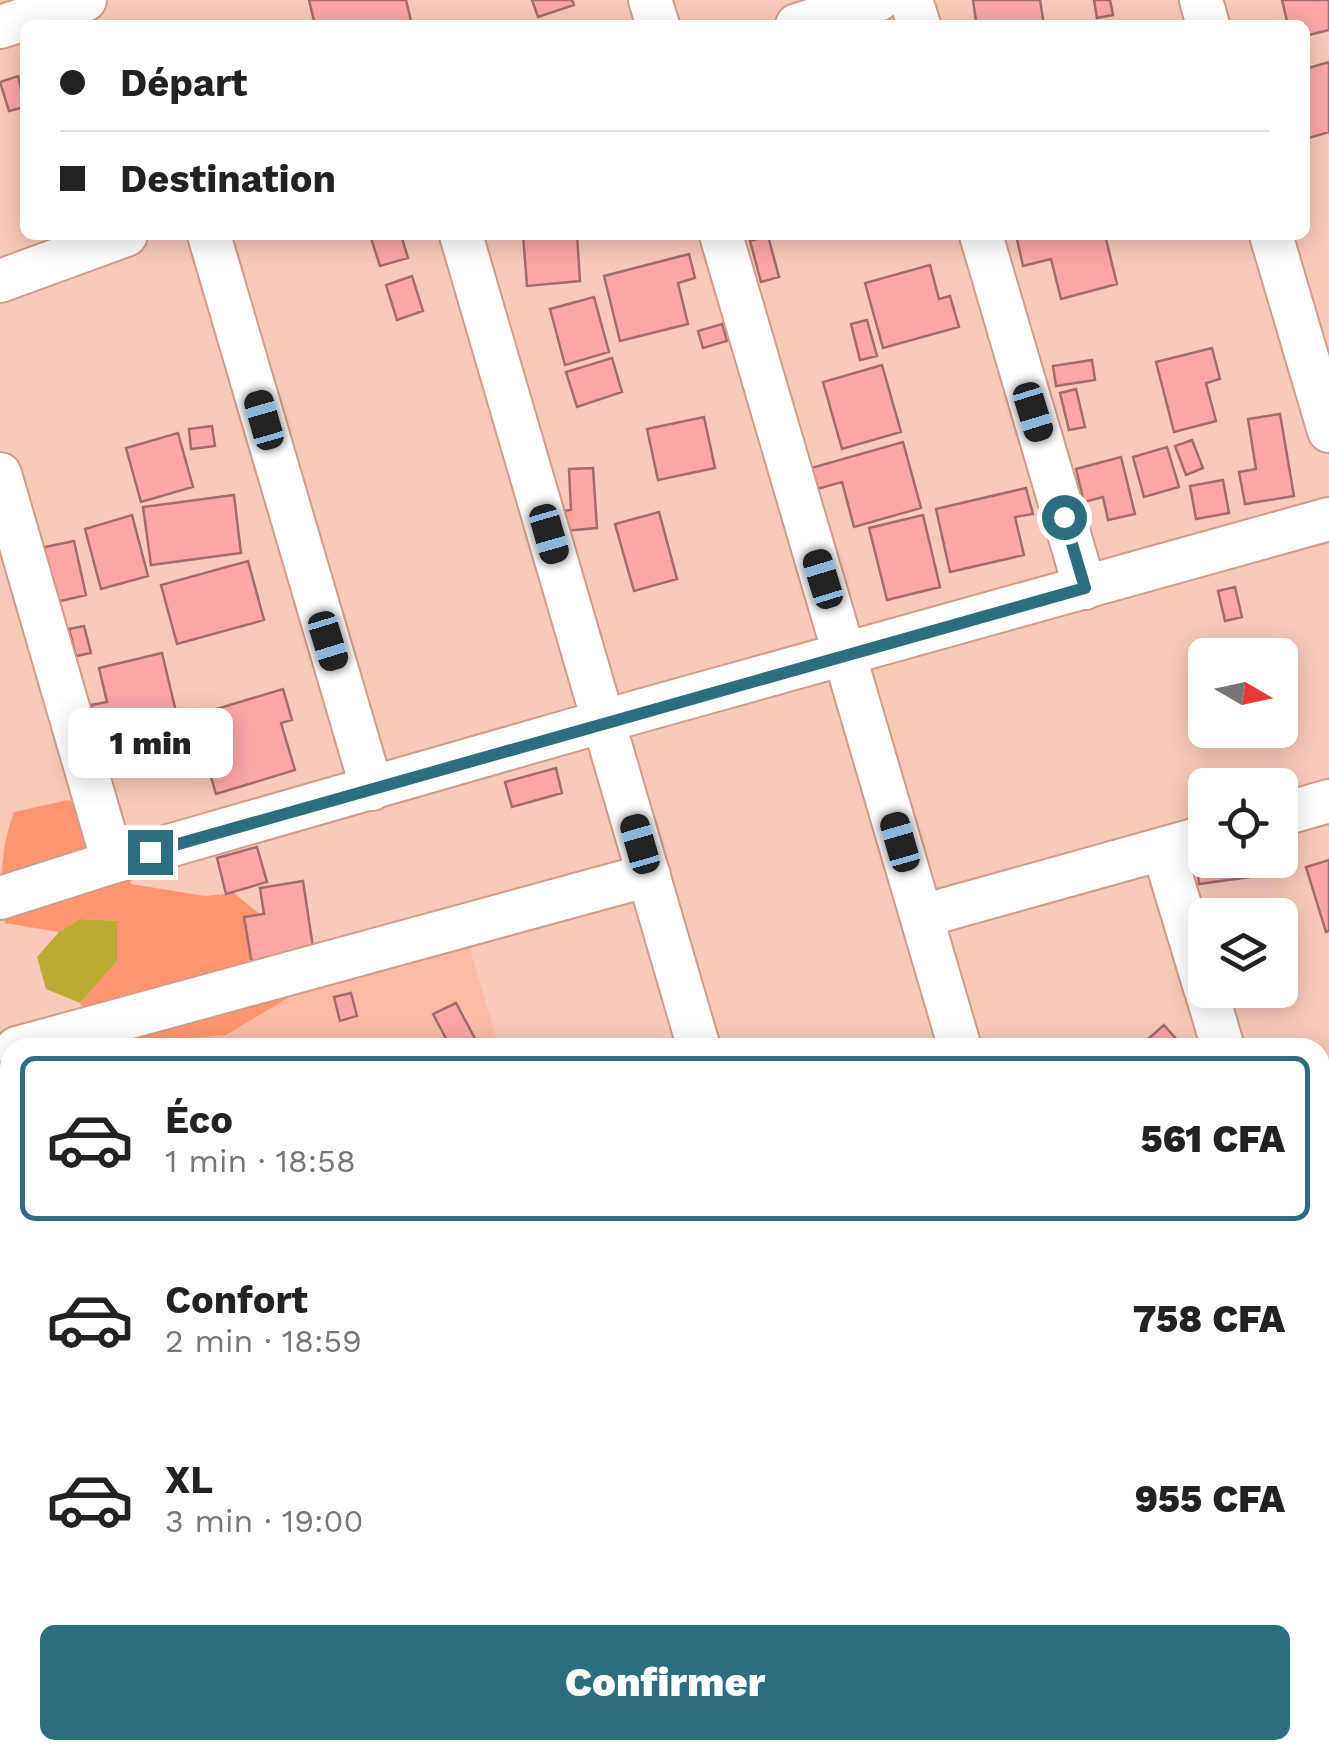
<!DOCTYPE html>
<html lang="fr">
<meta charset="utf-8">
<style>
body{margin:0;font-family:"Work Sans",sans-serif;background:#f6f6f6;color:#222;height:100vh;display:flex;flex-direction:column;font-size:38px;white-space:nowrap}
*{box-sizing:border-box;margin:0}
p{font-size:32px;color:#767676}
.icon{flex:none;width:55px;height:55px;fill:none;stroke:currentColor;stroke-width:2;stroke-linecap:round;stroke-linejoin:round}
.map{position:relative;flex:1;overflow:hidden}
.details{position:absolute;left:0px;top:1038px;width:1330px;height:722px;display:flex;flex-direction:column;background:#fff;border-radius:30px 30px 0 0;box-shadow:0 5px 25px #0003}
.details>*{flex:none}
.banner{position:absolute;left:20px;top:20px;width:1290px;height:220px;border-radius:15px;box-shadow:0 5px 25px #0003;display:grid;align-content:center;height:220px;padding:0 40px;background:#fff}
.needle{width:65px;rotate:99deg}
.fabs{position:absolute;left:1188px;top:638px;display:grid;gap:20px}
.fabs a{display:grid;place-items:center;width:110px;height:110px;border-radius:15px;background:#fff;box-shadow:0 5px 25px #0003;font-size:50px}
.end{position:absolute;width:45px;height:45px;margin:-22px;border:12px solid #2c6d80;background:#fff;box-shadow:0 0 0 5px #fff}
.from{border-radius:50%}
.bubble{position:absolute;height:70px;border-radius:15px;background:#fff;box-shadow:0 5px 25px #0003;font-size:32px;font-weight:800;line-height:70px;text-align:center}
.car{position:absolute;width:30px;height:60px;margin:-30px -15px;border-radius:12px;box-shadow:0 0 8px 2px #0007;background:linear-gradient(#222 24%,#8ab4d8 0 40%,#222 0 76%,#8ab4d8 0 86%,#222 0)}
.banner b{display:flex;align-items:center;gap:35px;height:95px;font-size:38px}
.banner b+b{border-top:2px solid #e0e0e0}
.banner i{width:25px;height:25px;background:#222}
ul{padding:18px 0 0;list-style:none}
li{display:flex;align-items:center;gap:30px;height:165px;margin:0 20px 15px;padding:0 20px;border:5px solid transparent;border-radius:15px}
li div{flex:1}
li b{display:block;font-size:38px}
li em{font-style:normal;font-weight:800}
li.selected{border-color:#2c6d80}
li>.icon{width:90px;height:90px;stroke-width:1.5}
.cta{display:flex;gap:20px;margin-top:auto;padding:20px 40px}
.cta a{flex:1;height:115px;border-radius:15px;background:#2c6d80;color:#fff;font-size:40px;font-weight:800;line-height:115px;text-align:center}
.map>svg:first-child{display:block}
</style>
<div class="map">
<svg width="1329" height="1758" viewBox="0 0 1329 1758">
<rect width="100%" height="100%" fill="#f9caba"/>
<path fill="#fcbba4" d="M467,939L499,1047L93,1048Z
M10,1072V1750H225L224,1758H0V1075Z"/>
<path fill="#fe956f" d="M68,800L125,822L131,884L205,896L234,893L294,942L296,993L226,1035L118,1045L80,1003L117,961V921L80,919L59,932L5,923C0,882 0,850 14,812Z"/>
<path fill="#bcaa35" d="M80,919L117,921V961L80,1003L46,989L37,957L59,932Z"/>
<path fill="#fba7a6" stroke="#a46b6b" stroke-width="2.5" d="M309,0H406L412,25H315Z
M532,0H572L574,5L538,17Z
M973,0H1040L1044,25H956L976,21Z
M1094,0H1110L1113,15L1097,18Z
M1282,0H1329V30L1305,36V25H1288Z
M1329,62V132L1309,138L1305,124V69Z
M18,76L25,107L9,111L0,82Z
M370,235H401L408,258L380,266Z
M523,235H577L580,281L527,286Z
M1016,235H1105L1117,284L1061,299L1051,259L1023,266Z
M768,236L779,277L761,282L750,241Z
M689,254L695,278L678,283L688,324L620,341L604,276Z
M930,265L939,299L950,296L959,327L883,348L865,283Z
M412,276L423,311L397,320L386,285Z
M594,297L609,352L565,365L550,309Z
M867,320L877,356L860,360L851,324Z
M722,324L727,341L703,348L698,331Z
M1212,348L1220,379L1206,383L1216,421L1174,432L1156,362Z
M612,358L622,392L577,407L566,372Z
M1092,360L1095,380L1056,386L1053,366Z
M882,365L901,432L842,449L823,382Z
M1076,389L1085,427L1069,430L1060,393Z
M1280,414L1294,496L1245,504L1239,472L1256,469L1248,419Z
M704,417L715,468L658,480L647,429Z
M212,426L215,446L191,449L189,429Z
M178,433L193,487L141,502L126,448Z
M1192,440L1203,468L1186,475L1175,446Z
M903,442L921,508L854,527L842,482L817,489L811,468Z
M1167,447L1179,487L1144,497L1133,457Z
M1121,457L1135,514L1108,520L1103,497L1084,502L1076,469Z
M593,468L597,528L564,531L563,511L571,510L569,469Z
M1223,480L1229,513L1196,519L1190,486Z
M1026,488L1033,514L1015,517L1024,555L950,572L936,509Z
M234,495L241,553L151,565L143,507Z
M659,512L677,579L634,591L615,524Z
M132,515L148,576L101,589L85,529Z
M923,515L940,587L887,600L869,528Z
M74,541L86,595L52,603L40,548Z
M248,561L264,620L177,644L161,585Z
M1235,587L1242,617L1225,621L1218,591Z
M84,626L91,653L76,656L69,629Z
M162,653L178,720L98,738L91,705L107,702L99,668Z
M283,689L292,720L281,723L295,770L216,794L193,716Z
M556,768L562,793L512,807L505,782Z
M1280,812L1287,872L1199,884L1197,862L1280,860Z
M257,847L267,882L226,894L217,858Z
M1329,860V931L1326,932L1306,867Z
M303,881L314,954L252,964L244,917L264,914L260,888Z
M351,993L357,1016L340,1021L334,997Z
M456,1003L480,1048H451L433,1014Z
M1164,1025L1184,1048H1153L1147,1040Z
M1329,1158V1207L1320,1163V1159Z
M1329,1248V1277L1320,1279V1249Z
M10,1379V1415L0,1418V1383Z
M0,1617L6,1618L4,1656H0Z
M1225,1750H1273L1275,1758H1226Z"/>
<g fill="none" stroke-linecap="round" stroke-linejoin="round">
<defs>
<path id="minor" d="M650,0L658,25
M911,0L919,25
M1201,0L1208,25
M797,25L878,0
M0,27L85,0
M209,235L372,789
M461,235L699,1048
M721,235L960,1048
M981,235L1085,588
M1271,235L1329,431
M0,281L126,235
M0,474L113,862
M1280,815L1329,801
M1163,849L1205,988
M0,898L113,862L604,721L1329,519
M922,916L1205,837
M1206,990L1223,1048
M17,1048L649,875
M1320,1372L1329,1402
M1320,1604L1329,1601
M905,1750L907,1758
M1163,1750L1166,1758"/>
</defs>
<use href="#minor" stroke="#d29b87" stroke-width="46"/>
<use href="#minor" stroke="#fff" stroke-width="42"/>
</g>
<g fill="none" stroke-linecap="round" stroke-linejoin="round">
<path stroke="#2c6d80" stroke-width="12" d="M150,852L1085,588L1064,517"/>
</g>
</svg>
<div class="fabs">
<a><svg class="needle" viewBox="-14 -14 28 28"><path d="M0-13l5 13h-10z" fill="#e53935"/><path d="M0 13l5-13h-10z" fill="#767676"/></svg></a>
<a><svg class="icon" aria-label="locate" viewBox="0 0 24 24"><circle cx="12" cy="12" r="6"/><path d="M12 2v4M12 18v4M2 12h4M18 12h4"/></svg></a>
<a><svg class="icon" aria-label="layers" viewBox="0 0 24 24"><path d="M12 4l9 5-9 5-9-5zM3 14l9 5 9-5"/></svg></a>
</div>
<i class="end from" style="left:1064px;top:517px"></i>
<i class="end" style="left:150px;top:852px"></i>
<div class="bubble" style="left:68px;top:708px;width:165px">1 min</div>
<i class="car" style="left:1033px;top:412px;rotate:163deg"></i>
<i class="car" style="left:264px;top:420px;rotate:344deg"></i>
<i class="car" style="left:549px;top:534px;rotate:164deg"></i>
<i class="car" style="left:823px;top:579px;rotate:343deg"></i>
<i class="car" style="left:328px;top:641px;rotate:163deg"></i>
<i class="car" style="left:900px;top:842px;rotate:344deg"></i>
<i class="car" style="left:640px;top:844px;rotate:344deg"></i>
<div class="banner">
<b><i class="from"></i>Départ</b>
<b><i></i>Destination</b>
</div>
<section class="details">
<ul>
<li class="selected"><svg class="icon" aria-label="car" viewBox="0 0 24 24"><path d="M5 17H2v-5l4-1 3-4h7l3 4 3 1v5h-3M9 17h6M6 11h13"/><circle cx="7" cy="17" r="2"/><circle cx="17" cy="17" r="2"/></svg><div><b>Éco</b><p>1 min · 18:58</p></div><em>561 CFA</em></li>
<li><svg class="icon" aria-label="car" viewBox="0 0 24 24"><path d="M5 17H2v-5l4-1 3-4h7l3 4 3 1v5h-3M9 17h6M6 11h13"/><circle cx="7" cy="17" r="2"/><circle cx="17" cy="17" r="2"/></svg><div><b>Confort</b><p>2 min · 18:59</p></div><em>758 CFA</em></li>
<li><svg class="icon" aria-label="car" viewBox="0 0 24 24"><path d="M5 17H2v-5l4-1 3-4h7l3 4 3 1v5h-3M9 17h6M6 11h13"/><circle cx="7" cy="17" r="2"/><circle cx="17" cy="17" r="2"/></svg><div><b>XL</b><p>3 min · 19:00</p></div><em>955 CFA</em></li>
</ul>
<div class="cta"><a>Confirmer</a></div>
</section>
</div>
